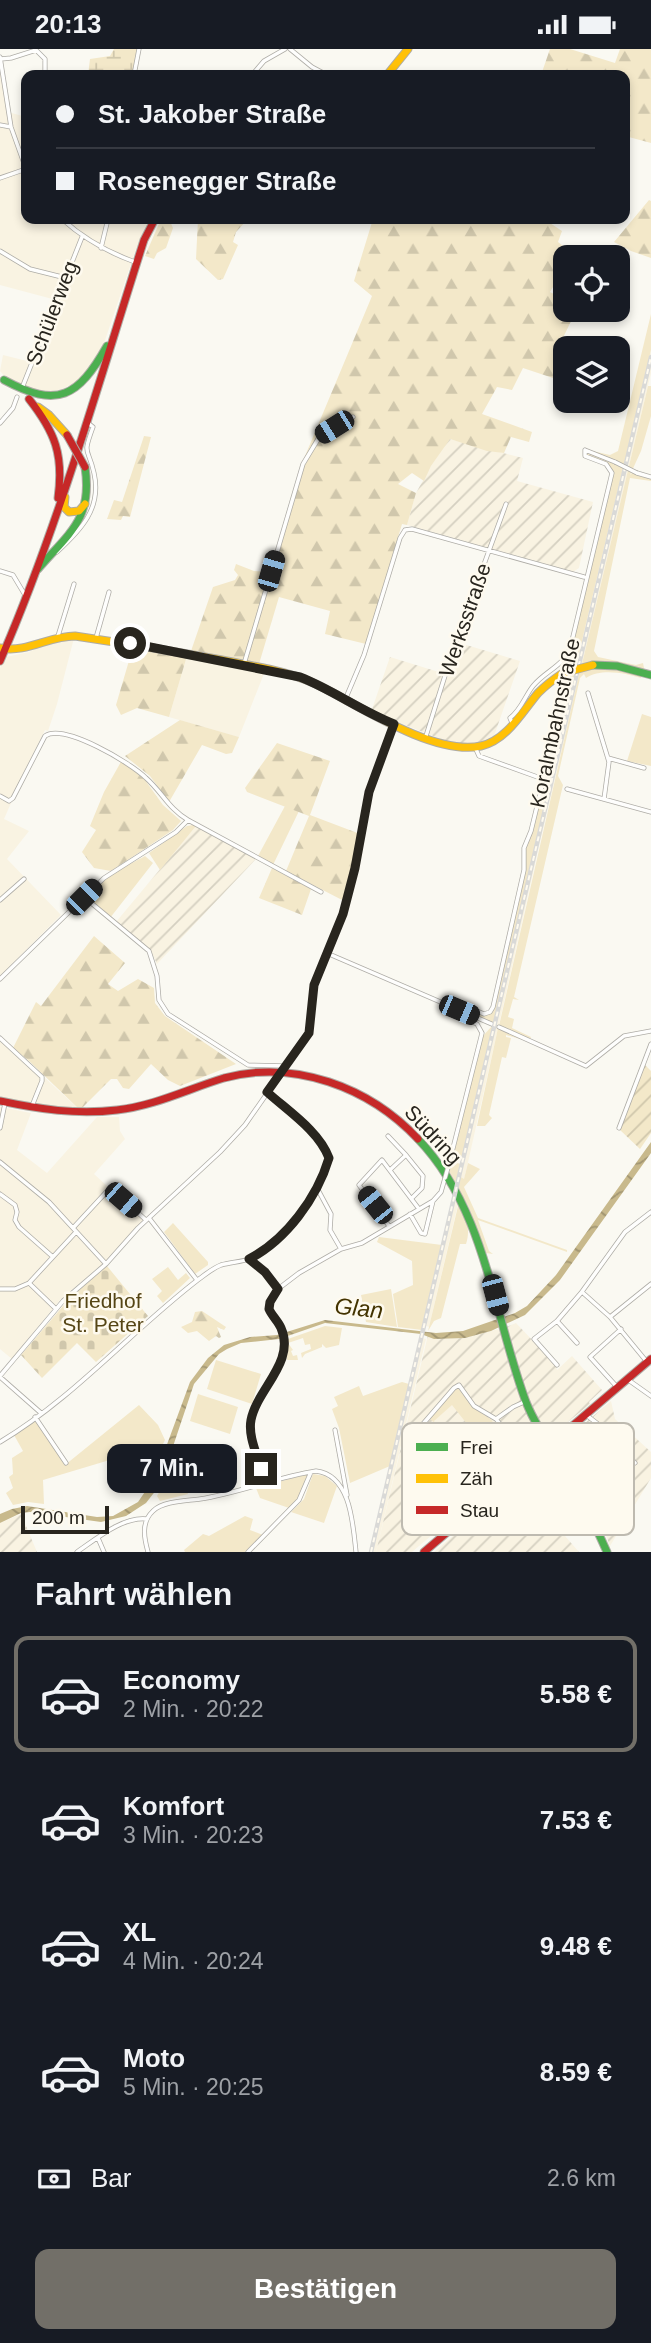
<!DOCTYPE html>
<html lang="de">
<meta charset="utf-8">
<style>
body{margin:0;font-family:Helvetica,sans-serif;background:#20242c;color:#f1f3f6;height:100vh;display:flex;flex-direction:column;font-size:26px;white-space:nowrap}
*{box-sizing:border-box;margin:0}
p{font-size:23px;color:#9ea1a6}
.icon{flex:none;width:38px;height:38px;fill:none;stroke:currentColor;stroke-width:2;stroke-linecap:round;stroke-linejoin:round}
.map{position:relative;height:1503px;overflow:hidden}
.drawer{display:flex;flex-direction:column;background:#171b24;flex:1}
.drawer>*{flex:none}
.banner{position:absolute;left:21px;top:21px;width:609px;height:154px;border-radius:14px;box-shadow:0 4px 10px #0003;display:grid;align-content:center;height:154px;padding:0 35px;background:#171b24}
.controls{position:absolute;left:553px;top:196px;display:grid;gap:14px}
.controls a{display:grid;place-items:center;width:77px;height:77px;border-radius:14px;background:#171b24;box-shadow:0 4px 10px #0003;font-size:35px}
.scale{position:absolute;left:21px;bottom:18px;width:88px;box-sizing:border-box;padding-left:7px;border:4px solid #28251e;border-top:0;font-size:19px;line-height:24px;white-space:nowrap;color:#28251e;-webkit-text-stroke:5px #fefaef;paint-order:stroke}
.end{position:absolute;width:32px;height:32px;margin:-16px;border:9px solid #28251e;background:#fff;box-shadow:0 0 0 4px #fff}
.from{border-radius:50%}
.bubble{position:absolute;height:49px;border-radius:14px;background:#171b24;box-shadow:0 4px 10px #0003;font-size:23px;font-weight:600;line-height:49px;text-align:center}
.car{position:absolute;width:21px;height:42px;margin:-21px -10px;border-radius:9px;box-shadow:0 0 5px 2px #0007;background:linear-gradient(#222 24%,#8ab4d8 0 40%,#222 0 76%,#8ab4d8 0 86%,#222 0)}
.banner b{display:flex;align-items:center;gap:24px;height:66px;font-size:26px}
.banner b+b{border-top:2px solid #363941}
.banner i{width:18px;height:18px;background:#f1f3f6}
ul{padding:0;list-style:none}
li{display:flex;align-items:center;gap:21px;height:116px;margin:0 14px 10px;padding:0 21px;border:4px solid transparent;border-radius:14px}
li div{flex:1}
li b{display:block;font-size:26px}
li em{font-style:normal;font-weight:600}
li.active{border-color:#726f68}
li>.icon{width:63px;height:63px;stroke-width:1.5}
h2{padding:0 35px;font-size:32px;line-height:84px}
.pay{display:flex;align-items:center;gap:18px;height:77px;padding:0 35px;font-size:26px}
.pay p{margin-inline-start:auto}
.button{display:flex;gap:14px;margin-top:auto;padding:14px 35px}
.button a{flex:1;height:80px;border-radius:14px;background:#726f68;color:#fff;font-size:28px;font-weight:600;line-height:80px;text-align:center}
.status{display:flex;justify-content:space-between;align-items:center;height:49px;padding:0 35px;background:#171b24;direction:ltr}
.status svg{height:19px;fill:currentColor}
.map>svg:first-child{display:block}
</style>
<div class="status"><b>20:13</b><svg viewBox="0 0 49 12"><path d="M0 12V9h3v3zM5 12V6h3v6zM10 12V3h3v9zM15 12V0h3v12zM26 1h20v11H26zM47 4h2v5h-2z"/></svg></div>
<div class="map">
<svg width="651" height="1503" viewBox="0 0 651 1503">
<defs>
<pattern id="industrial-furrows" width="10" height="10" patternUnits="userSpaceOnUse" patternTransform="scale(1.75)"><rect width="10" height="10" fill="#f9f3e2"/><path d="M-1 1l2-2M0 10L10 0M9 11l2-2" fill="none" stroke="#d5d0c1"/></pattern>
<pattern id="forest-firs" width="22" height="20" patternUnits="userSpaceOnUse" patternTransform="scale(1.75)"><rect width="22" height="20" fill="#f3e8c9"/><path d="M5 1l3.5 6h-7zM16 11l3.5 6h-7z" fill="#d0c7ac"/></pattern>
<pattern id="wetland-marsh" width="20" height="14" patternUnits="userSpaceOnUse" patternTransform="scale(1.75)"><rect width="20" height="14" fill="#f3e8c9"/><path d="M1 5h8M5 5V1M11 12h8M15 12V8" fill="none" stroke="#d0c7ac"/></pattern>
<pattern id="cemetery-stones" width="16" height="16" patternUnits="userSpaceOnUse" patternTransform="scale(1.75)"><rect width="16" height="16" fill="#f3e8c9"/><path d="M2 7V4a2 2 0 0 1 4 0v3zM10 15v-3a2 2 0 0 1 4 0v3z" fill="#d0c7ac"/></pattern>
<pattern id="garden-furrows" width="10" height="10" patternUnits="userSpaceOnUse" patternTransform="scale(1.75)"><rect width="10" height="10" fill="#f3e8c9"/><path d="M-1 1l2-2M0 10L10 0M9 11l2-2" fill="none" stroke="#d0c7ac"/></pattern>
<pattern id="water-waves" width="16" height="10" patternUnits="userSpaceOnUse" patternTransform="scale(1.75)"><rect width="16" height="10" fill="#c8b98c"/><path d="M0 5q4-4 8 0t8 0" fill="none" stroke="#a29672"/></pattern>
</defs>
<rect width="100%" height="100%" fill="#faf9f2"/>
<path fill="#f9f3e2" d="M0,14L8,63L26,68V170H150L136,200L101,303L86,325L76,333L62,340L44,344H35L7,330L0,322L3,306L35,314L60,252L0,236Z
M651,301V324L540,793L464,1131L459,1127L536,785Z
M74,589L57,655L48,682L45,681L12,748L8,749L0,746V619L6,608L29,603L51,592Z
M187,607L265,622L239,688L169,668Z
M0,749L11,754L4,770L29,782L7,810L61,866L0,927Z
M0,992L40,1028L41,1031L30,1056L0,1047Z
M45,1029L80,1061L34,1057Z
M0,1058L31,1064L17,1101L47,1124L97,1068H119L120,1082L125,1090L94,1125L144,1171L104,1214L60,1251L12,1310L0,1300Z
M453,1151L458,1155L429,1278L424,1276V1272Z
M421,1289L426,1290L425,1294L376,1503H369Z"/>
<path fill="url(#industrial-furrows)" d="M449,390L523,409L517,432L593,453L579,519L573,523L407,476L416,444L431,417Z
M453,592L520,612L493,690L470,696L449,693L371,663L390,608L442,624Z
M196,777L256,810L157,915L150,900L116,873Z
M516,1274L556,1316L557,1321L572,1307L602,1341L589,1353L590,1355L552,1386L545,1382L529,1351L518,1319L506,1278Z
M499,1280L526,1363L540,1394L412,1503H376L428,1286L435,1290L465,1289Z
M611,1352L615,1370L651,1403V1429L610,1497L601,1473L558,1397Z
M518,1433L579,1503H434L494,1452Z
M21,1465L37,1503H0V1474Z"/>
<path fill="#f3e8c9" d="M651,265V301L624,416L588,401L610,406L618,402Z
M648,337H651V367L641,402L630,426L633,423L651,429V432L630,429L594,602L598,608L636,616L643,614L644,619L642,621L593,614L582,615Z
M587,403L623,419L576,617L572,618V598L613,425L608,415L587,407Z
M593,619L625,621L642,627L641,629C625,624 601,619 586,629L584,625L580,629L558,727L563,736L514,948L519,951L513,950L508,968L514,970L512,979L531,988L530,990L499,977L580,621Z
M575,623L494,974L459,960V956L485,966L491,963L500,938L524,823L526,796L533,780L571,624Z
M642,665L651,668V717L627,712Z
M285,757L299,762L273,816L258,807Z
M193,776L196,777L160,821L149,804L187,777Z
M145,807L153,814L110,869L88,849C94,829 128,817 145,807Z
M492,977V985L464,1109L458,1108L457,1112L452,1109L482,988Z
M498,979L527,992L506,986V988L511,989L506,1009L502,1008L489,1066L492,1069L485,1077H477Z
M451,1113L462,1115L459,1127L464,1130L468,1114L480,1120L464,1138L478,1169L567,1201V1203L478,1171L489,1202L493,1205L486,1204L469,1159L449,1122Z
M459,1153C466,1167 471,1180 466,1195H460L441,1269L434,1272L428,1282Z
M173,1174L208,1213V1216L195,1225L164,1183Z
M379,1188L442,1196L422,1281L398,1278L393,1245L413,1236L412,1212L377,1193Z
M168,1218L178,1231L186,1224L190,1229L163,1254L157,1247L162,1242L152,1230Z
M391,1240L397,1278L366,1273L361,1246Z
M325,1277L342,1279L339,1296L326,1299L322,1295V1298L305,1305L302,1309L301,1304L311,1300L310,1295L305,1296L303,1289L288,1294L293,1301L291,1302L293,1307L297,1306L298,1311H287L285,1291Z
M216,1311L261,1325L252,1355L207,1340Z
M402,1333L409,1335L390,1417L350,1434L339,1379L332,1360L338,1357L334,1348L359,1337L363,1347Z
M458,1338L462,1341L473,1358L493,1372L484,1378L502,1399L508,1395L513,1401L500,1411L507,1420L505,1423L452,1356L434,1372L435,1374L431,1371V1367L455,1339Z
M198,1345L238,1358L230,1385L190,1372Z
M139,1356L158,1376L165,1391L163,1395L43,1431L44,1455L28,1453L13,1456L6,1444L13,1439L9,1428L13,1425L12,1409L23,1402L14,1386L36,1371L65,1416Z
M180,1422L188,1445L160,1452L157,1447L166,1431Z
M308,1425L300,1448L289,1459L260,1449L256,1439Z
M313,1425L325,1427L337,1437L324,1474L291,1463L304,1450Z
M245,1467L253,1470L250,1481L263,1486L245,1503H185L184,1501L203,1485L209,1487Z"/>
<path fill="url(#forest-firs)" d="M550,0H570L615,14L620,0H651V94L625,87V26H541Z
M649,151L651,152V209L631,202L614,193Z
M161,170L170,172L173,179L166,199L157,204L154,210L145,207Z
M198,170H248L236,183L233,193L238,196L223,230L218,231L196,210Z
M373,170H544L562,182L558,193L568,201L564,220L550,243L565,251V261L576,262L557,301L565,304V333L523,319L512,341L497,338L482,365L532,383L529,393L511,388L504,404L487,402L450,390L431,417L424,432L412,424L398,435L416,444L407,476L402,475L366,595L325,585L330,562L279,548L259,615L191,602L213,538L235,531L238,526L234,521L236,515L254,522L270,523L300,419L372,247L354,232Z
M144,387L151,388L130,468L123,467L121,471L107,470L114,451L122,453Z
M133,598L187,607L169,668L137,659L121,666L116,656Z
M180,671L239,688L232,704L226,705L202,696L169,753L150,727L125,707Z
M277,694L330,712L310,766L360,785L344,852L286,822L309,767L247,743L245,739Z
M122,711L145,731L163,756L181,772L173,781L111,822L94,819L82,803L96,781L90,777L104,743Z
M272,819L311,840L302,866L259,849Z
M94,887L125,914L108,935L118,942L138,930L154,939L155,954L165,967L236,1015L180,1037L168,1031L151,1015L129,1040L123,1039L117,1030H111L80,1061L28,1011L13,999L36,953L41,957Z
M202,1262L226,1278L224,1281L217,1278L221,1288L219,1289L216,1287L209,1292L197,1282L188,1284L181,1278L192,1273L195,1263Z"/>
<path fill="url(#wetland-marsh)" d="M114,0H139L134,26H121L122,23L118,22L114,25L113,21L110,26H88L90,10L110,7Z"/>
<path fill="url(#cemetery-stones)" d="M107,1217L148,1267L96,1313L77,1294L42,1329L21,1306L69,1250Z"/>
<path fill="url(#garden-furrows)" d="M644,1015L651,1022V1084L640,1100L620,1081Z"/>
<path fill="url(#water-waves)" d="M651,1093V1104L560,1231L525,1266L491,1282L465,1289L434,1290L421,1285L325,1274L279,1290L241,1294L227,1300L219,1305L194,1335L160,1436L146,1454L126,1467L101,1473L30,1463L21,1464L0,1474V1465L12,1460L27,1457L97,1468L113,1467L138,1453L155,1428L190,1333L208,1309L224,1296L250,1288L277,1286L325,1271L436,1284L463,1282L515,1264L527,1257L556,1226Z"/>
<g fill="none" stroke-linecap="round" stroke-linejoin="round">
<defs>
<path id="street" d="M290,0L312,18L327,26
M0,8L11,78L26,120
M1,10L11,9L36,1L45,10V26
M134,26L139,0
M252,26L264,12L285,0
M0,76L11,78
M0,129L26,120
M62,170C84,190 107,203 135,213
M101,199L108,170
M0,202L30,220L66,229
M22,339L82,188
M0,374L13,359L17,348
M585,401L615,413
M637,424L651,428
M57,503C81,481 102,459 94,424C88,397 82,408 93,378L88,374
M0,522L13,526L25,546
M58,587L74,535
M96,589L109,543
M244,615L303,415L320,387L353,368
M588,644L609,713L604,750
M345,651L364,606L400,489L405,481L412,480L584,528
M513,676L510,669C521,661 525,647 533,637C546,621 565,617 571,596L612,424L606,415L585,407V401
M426,687L455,595L506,455
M475,698L479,707L543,730
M608,709L644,719
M567,740L651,763
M0,747L9,752L13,749L45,687C64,674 131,714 146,729C162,743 169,760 188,771
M84,848L149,902L157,927L159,951L168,965L248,1016L286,1017
M0,851L24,830
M329,905L494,976
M0,930L104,829L176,783L188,771L321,843
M455,960L461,955L484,965L490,963L493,958L524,821V799L531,782L569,626L571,615L568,606
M499,978L586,1017L624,987L651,982
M0,989L42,1028V1032L32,1057
M0,1079L5,1054
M619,1079L651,995
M388,1087L406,1106
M0,1113L49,1153L106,1215
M449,1115L482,984L477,975L455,966V960
M390,1121L406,1106L423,1127L422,1139L412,1149
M317,1139L331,1165L330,1181L341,1200
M0,1145L15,1156L17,1163L15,1171L19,1178L53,1208
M410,1165L421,1184L425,1185L433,1152
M149,1169L197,1231
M389,1177L359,1136L382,1111L419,1160
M73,1179L110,1139L146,1171
M249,1210L265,1223L278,1240
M29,1234L55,1259
M0,1240H15L29,1234L76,1183
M582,1243L610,1268L647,1313
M610,1268L651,1235
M557,1272L577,1294
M557,1316L534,1290L557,1272L581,1244L625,1183L651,1163
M0,1327L63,1252L106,1215L138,1179L220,1103L245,1076L309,984L315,936L343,865L355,819L369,743L394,675
M0,1328L41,1364
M627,1330L651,1347
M617,1338L590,1308L621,1280
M585,1365L603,1379L635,1414
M35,1368L66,1414
M496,1370L513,1391
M335,1381L347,1446
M412,1384L416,1383L454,1339L459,1336L474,1357L496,1370L513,1358L524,1353
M0,1393C74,1349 131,1282 199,1230C206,1225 213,1219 221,1216C231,1213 243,1213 252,1209C262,1204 270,1197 278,1189C300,1168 321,1139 329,1109C320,1082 288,1062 267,1043
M265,1434L252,1386L251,1372L256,1358L282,1312L284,1298L282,1280L269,1260L271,1249L278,1240L299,1224L341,1200L362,1194L433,1152L441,1143L445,1129
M98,1489L104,1503
M77,1503C96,1490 123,1467 147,1470
M148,1503C144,1489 141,1473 153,1462C163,1452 186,1452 200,1450C239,1444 277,1428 316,1422C351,1426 353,1476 356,1503
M248,1503L299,1451L311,1423"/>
<path id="fast" d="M4,331C58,360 78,348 107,297
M38,520C69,484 93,470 85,418
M593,616L617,617L651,626
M418,1090C486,1161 493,1264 526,1353C536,1378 552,1400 566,1422C581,1448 595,1476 607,1503"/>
<path id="slow" d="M387,26L408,0
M38,358L49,366L67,386
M65,448L64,458L69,463L79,462L85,455
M0,599C28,604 48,587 75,587C124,594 173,602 222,611C257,618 292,622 324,639C362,659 436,707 481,697C507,691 522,663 538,644C546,636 554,630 563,624"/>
<path id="jam" d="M29,350C55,383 64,406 58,449
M0,612C59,476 99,332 144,191L155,170
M0,1052C38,1060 77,1066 117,1061C154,1057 188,1040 224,1029C294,1010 369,1038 418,1090
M533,1408L549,1404L555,1407
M424,1503L651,1310"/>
</defs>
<use href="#street" stroke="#aeaca6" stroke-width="5"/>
<use href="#fast" stroke="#aeaca6" stroke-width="9"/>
<use href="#slow" stroke="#aeaca6" stroke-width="9"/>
<use href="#jam" stroke="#aeaca6" stroke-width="9"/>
<use href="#street" stroke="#fefefd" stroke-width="3.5"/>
<use href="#fast" stroke="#4caf50" stroke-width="7"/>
<use href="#slow" stroke="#ffc107" stroke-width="7"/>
<use href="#jam" stroke="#c62828" stroke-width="7"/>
<defs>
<path id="rail" d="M371,1503L651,308"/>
</defs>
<use href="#rail" stroke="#d9d9d7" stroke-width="4.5"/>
<use href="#rail" stroke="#fefaef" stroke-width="2" stroke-dasharray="5" stroke-linecap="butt"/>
<defs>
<path id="street-bridge" d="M615,413L637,424
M445,1129L449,1115"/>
<path id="slow-bridge" d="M563,624L593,616"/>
<path id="jam-bridge" d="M67,386L85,418"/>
</defs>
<use href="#street-bridge" stroke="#aeaca6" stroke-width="5" stroke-linecap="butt"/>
<use href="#slow-bridge" stroke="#aeaca6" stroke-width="9" stroke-linecap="butt"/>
<use href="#jam-bridge" stroke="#aeaca6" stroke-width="9" stroke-linecap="butt"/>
<use href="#street-bridge" stroke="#fefefd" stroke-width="3.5"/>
<use href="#slow-bridge" stroke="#ffc107" stroke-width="7"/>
<use href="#jam-bridge" stroke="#c62828" stroke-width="7"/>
</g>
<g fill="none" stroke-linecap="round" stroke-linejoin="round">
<path stroke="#28251e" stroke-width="9" d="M130,594L300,628C333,641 361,662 394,675L369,743L355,819L343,865L314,936L309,984L267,1043C288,1062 319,1082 329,1109C317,1149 286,1191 249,1210L265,1223L278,1240L270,1253L269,1260C272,1267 278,1272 281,1279C296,1313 257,1340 251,1371C248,1387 257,1405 261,1420"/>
</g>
<g text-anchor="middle" stroke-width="5" stroke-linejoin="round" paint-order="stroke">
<g font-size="21" fill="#28251e" stroke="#fefaef">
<text transform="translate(52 264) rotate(-69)" y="7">Schülerweg</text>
<text transform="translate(465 571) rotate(-71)" y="7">Werksstraße</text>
<text transform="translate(555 674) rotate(-78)" y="7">Koralmbahnstraße</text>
<text transform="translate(433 1086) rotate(47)" y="7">Südring</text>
</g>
<g font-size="21" fill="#554515" stroke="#fefaef">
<text x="103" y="1259">Friedhof<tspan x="103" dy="24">St. Peter</tspan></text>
</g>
<g font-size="23" font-style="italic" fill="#433300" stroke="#fefaef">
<text transform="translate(359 1259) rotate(6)" y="8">Glan</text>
</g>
</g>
<rect x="402" y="1374" width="232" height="112" rx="10" fill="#fefaef" stroke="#bebab0" stroke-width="2"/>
<rect x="416" y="1394" width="32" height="8" fill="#4caf50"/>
<rect x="416" y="1425" width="32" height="9" fill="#ffc107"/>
<rect x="416" y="1457" width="32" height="8" fill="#c62828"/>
<g font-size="19" fill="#28251e">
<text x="460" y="1405">Frei</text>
<text x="460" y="1436">Zäh</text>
<text x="460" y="1468">Stau</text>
</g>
</svg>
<div class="controls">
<a><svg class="icon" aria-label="locate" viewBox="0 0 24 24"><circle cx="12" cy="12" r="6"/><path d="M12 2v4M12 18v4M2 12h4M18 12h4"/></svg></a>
<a><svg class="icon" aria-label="layers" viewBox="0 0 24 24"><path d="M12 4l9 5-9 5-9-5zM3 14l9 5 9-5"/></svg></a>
</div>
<div class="scale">200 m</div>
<i class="end from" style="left:130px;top:594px"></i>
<i class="end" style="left:261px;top:1420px"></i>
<div class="bubble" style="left:107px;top:1395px;width:130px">7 Min.</div>
<i class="car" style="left:334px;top:378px;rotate:238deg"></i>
<i class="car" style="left:271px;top:522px;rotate:16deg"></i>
<i class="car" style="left:84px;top:848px;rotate:45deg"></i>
<i class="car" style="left:459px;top:961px;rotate:113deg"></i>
<i class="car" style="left:123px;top:1151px;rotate:131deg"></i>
<i class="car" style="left:375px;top:1156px;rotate:321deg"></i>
<i class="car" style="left:495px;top:1246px;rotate:165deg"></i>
<div class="banner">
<b><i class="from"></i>St. Jakober Straße</b>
<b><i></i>Rosenegger Straße</b>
</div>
</div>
<section class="drawer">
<h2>Fahrt wählen</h2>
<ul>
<li class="active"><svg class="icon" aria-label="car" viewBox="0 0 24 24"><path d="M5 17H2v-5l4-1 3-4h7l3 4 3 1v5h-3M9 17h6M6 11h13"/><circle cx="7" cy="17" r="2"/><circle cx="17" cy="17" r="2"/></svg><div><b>Economy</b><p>2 Min. · 20:22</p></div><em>5.58 €</em></li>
<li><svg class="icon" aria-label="car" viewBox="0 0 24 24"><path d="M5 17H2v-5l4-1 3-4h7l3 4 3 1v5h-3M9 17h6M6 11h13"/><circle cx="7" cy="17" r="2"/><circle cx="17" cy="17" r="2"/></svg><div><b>Komfort</b><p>3 Min. · 20:23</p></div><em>7.53 €</em></li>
<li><svg class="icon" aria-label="car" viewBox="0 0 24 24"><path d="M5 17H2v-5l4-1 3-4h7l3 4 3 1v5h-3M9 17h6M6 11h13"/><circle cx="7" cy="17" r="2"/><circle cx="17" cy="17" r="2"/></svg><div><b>XL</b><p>4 Min. · 20:24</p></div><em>9.48 €</em></li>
<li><svg class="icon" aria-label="car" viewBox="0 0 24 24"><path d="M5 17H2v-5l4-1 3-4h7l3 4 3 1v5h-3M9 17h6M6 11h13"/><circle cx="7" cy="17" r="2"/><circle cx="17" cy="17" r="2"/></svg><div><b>Moto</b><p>5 Min. · 20:25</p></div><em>8.59 €</em></li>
</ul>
<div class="pay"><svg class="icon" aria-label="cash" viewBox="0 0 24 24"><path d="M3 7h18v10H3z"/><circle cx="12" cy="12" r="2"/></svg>Bar<p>2.6 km</p></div>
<div class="button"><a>Bestätigen</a></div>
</section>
